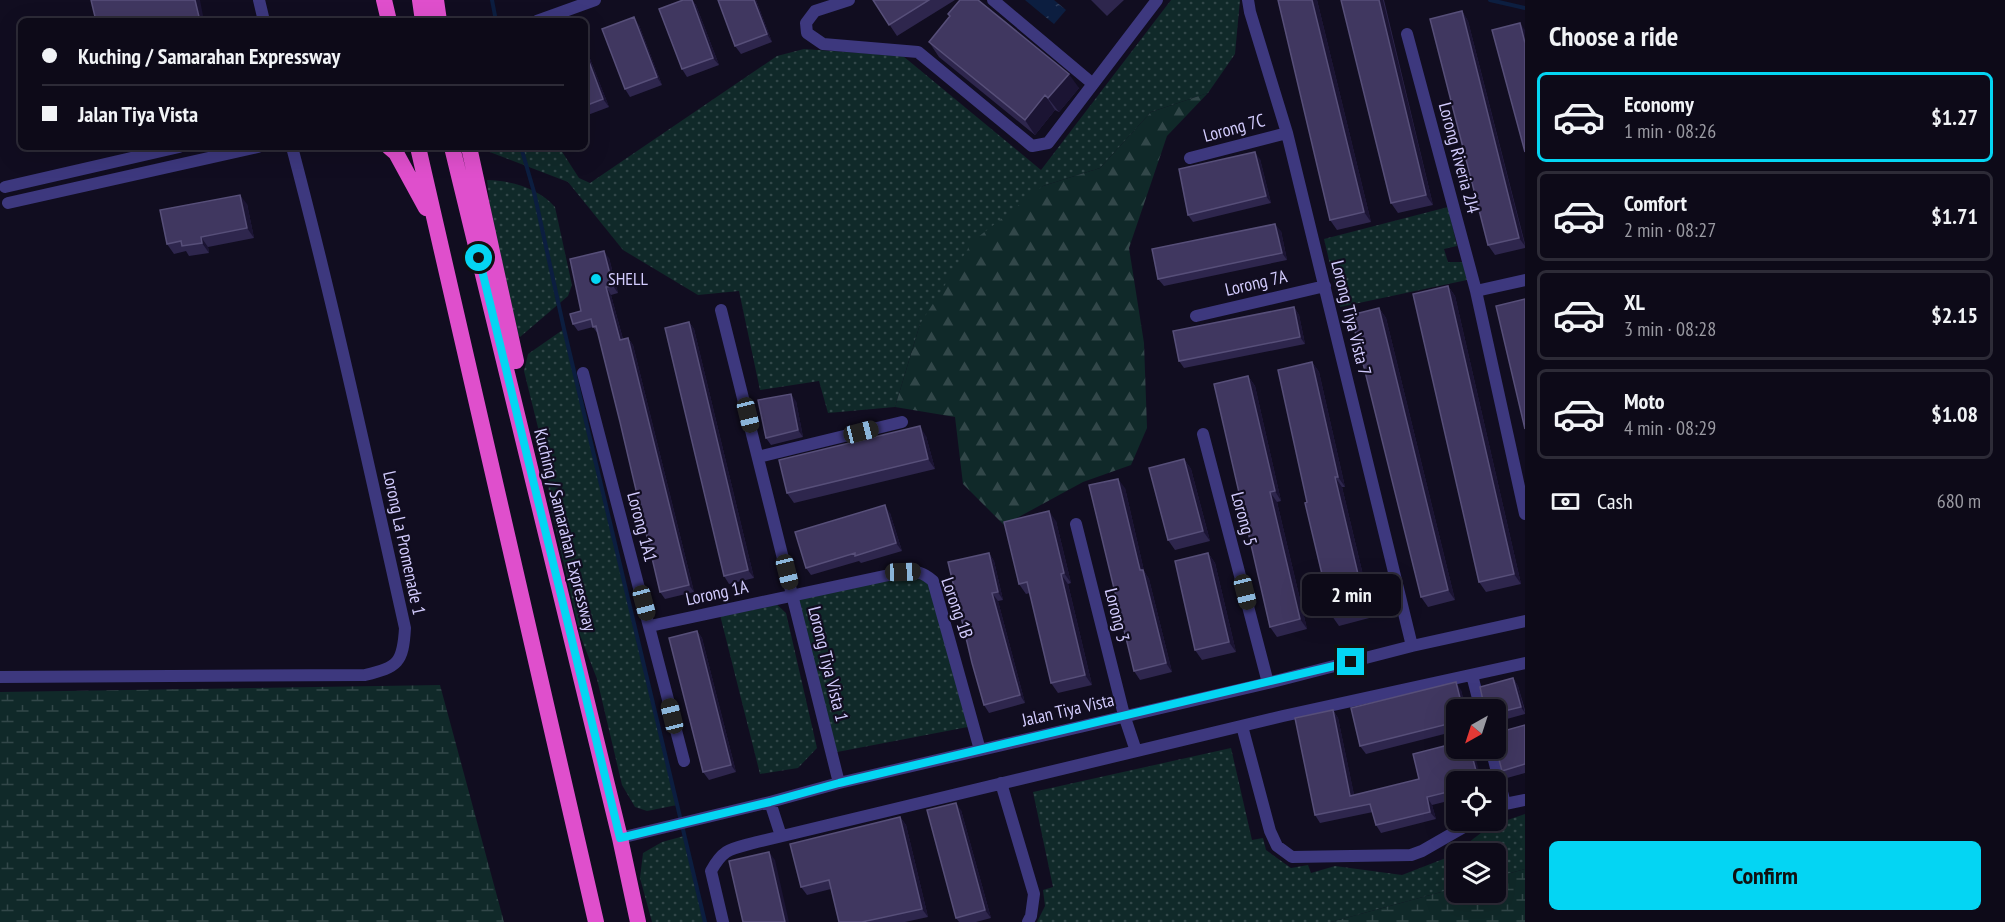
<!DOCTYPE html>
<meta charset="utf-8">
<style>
body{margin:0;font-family:"PT Sans Narrow",sans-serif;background:#161321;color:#f1f3f6;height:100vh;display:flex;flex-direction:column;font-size:22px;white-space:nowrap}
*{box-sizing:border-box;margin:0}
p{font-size:20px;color:#9a9aa2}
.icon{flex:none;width:33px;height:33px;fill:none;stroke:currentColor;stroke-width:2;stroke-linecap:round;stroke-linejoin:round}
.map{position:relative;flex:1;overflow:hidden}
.details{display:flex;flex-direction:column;background:#0d0a18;width:480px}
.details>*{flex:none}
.hud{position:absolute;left:18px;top:18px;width:570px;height:132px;border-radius:9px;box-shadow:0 6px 24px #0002,0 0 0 2px #2d2b37;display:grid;align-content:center;height:132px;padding:0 24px;background:#0d0a18}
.needle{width:39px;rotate:219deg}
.controls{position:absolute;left:1446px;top:699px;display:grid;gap:12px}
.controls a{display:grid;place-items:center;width:60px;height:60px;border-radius:9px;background:#0d0a18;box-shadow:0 6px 24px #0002,0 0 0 2px #2d2b37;font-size:30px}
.end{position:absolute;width:27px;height:27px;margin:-14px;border:8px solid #04d5f3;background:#111;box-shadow:0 0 0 3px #111}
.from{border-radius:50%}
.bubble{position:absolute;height:42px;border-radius:9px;background:#0d0a18;box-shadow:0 6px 24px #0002,0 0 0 2px #2d2b37;font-size:20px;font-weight:700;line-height:42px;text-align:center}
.car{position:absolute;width:18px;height:36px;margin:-18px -9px;border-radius:8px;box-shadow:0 0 4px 2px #0007;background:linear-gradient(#222 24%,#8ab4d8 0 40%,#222 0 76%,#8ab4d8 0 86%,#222 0)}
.hud b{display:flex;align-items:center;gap:21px;height:57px;font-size:22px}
.hud b+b{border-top:2px solid #2d2b37}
.hud i{width:15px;height:15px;background:#f1f3f6}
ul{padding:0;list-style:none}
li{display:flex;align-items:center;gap:18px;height:90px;margin:0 12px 9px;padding:0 12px;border:3px solid #2d2b37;border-radius:9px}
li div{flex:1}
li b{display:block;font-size:22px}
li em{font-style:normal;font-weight:700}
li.current{border-color:#04d5f3}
li>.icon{width:54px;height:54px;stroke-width:1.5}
h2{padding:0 24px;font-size:27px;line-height:72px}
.pay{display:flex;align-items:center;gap:15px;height:66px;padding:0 24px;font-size:22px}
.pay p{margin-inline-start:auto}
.button{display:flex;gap:12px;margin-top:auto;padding:12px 24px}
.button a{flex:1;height:69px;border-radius:9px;background:#04d5f3;color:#111;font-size:24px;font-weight:700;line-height:69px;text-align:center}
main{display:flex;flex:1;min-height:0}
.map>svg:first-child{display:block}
</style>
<main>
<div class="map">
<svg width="1525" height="922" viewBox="0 0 1525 922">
<defs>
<pattern id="grass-dots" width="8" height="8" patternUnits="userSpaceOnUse" patternTransform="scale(1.5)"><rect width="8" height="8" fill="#102929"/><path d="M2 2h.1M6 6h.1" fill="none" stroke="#324749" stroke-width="1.8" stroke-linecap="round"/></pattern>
<pattern id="forest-firs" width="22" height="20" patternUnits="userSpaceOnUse" patternTransform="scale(1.5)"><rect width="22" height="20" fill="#102929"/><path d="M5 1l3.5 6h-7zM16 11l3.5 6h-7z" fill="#324749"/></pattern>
<pattern id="wetland-marsh" width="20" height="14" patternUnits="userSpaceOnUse" patternTransform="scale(1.5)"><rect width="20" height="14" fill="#102929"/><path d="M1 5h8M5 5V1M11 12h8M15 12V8" fill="none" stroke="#324749"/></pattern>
<pattern id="water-ripples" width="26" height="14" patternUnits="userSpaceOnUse" patternTransform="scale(1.5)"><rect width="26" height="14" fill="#0c1e40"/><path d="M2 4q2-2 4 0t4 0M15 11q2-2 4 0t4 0" fill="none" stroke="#2e3e5d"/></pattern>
</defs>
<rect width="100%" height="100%" fill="#110d20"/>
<path fill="url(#grass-dots)" d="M1171,0H1240L1235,54L1208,93L1151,112L1100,168L1043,186L920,324L895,407L828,413L819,381L760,390L739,291L698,295L623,250L568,182L487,151V147H559L579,178L590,183L777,56L804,49L903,56L1041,170Z
M487,180C510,180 540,189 555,207L572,285L568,296L520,337L512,327L495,252Z
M1448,207L1457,246L1444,249L1448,262H1463L1467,280L1340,307L1324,239Z
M564,329L675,797L677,805L647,811L635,807L622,785L597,679L580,635L549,499L548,468L524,371L528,354Z
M926,574L973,726L832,753L792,595Z
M772,600L786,613L817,748L798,768L760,774L719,611Z
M1231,748L1252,840L1263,838L1266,850L1291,868L1308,865L1311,873L1335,866L1402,875L1451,856L1490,826L1525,814V869L1496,877V854H1456V888L1331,922H1037L1045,906L1043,890L1053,887L1033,792Z
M684,836L705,922H652L640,878L643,853L662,842Z"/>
<path fill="url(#forest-firs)" d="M1208,93L1167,136L1129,248L1144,343L1147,428L1131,465L1083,482L1004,525L963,484L955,417L895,407L920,324L973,241L1043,186L1100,168L1151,112Z"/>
<path fill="url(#wetland-marsh)" d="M440,685L504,922H0V692Z
M1525,869V922H1331L1456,888V892H1496V877Z"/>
<path fill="url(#water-ripples)" d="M1025,0H1054L1066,10L1054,24Z"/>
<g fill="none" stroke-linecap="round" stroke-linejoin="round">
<path stroke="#0c1e40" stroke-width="4" d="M492,0L496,21
M1490,0L1525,8
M521,147L534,192L564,329L705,922"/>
<path stroke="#3d387e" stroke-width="12" d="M259,0L264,21
M849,0L815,11L806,23L807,33L823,44L918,52L1032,146L1048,143L1157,0
M993,0L1093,84
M1248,0L1250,12L1287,133L1412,646
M537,21L595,0
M1407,34L1476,291L1525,514
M1190,158L1287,133
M5,187L179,147
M8,203L258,147
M1476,291L1525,280
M721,310L839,783
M1196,316L1325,286
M583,373L684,761
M1203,434L1268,683
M758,457L902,422
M1076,524L1124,715L1136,751
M650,626L903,572C917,571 923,572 933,581L980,750
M1472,675L1481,710
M0,677L365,675C398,667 403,663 405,628C369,467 334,306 292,147
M1242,726L1270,831L1277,846L1292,857L1411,855L1422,851L1476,820
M1491,748L1505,804
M1001,783L1034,894L1031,916L1028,922
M770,802L781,836
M1496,809L1505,804L1525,800
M620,838L770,802L839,783L1268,683L1412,646L1525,621
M723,922L711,871C724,847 732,849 757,842L1283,716L1525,663"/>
<path stroke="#df4fcc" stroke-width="16" d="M384,0L389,21
M420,0L423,21
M436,0L439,21
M389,147L396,153L426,208
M418,147L596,922
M452,147L620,838L638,922
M469,147L516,361"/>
</g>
<path fill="#2e264d" d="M683,0H692L696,5L719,65L687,77L682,69Z
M756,0L772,42L741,54L735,46Z
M873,0H955L897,36Z
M1091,0H1124L1107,16Z
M1278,0H1317L1371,222L1337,230L1330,220Z
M1341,0H1384L1433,205L1398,213L1391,203Z
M1462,11L1468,21L1525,244V248L1495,255L1488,245Z
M948,14L1079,88L1059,112L1055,110L1035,135L939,57L929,42L950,17Z
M639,25L662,85L630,97L625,89Z
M585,46L609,107L585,116Z
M1260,159L1271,203L1193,222L1188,215Z
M247,204L254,238L208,247L209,253L189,256L186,251L174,254L167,244Z
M1281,231L1287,260L1164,286L1158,279Z
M609,258L618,293L611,295L623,339L628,338L633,345L694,592L665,599L660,592L620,422L598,334L593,327L578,331L573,324L581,311Z
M1448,286L1455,296L1521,584L1486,592L1479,582Z
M1294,307L1299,315L1305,344L1184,368L1179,361Z
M1379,308L1386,318L1455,600L1428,607L1421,597Z
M689,322L694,329L754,578L729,584L724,576Z
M1312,362L1319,372L1345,487H1342L1373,617L1339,626L1332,616L1307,502Z
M1248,376L1255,386L1281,501L1277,502L1307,629L1277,637L1270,627Z
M796,401L803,437L771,445L766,438Z
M926,436L935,469L794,503L787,493Z
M1184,459L1191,469L1210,541L1175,550L1168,540Z
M1125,488L1144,571L1149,579L1172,672L1140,680L1134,671Z
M890,513L902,551L861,563L859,561L811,575L806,568Z
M1056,521L1071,583L1068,584L1092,685L1058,693L1051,683L1030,593L1026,594L1019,584Z
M989,553L994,561L1003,600L998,601L1025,703L989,713L984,705Z
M1208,553L1215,563L1236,652L1202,660L1195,650Z
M697,631L702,638L736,772L709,780L703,772Z
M1513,678L1518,686L1525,710V714L1496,722V710Z
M1461,690L1466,710H1456V731L1366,754L1360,746Z
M1333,710L1338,718L1354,795L1456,782V799L1432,805L1436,819L1381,833L1376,825L1373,812L1320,823L1315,815Z
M1525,725V773L1507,778L1502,771Z
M961,810L991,918L976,922H959L956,918Z
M900,817L906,825L928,917L905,922H839L831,889L807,895L801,887Z"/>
<path fill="#1b1433" d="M195,0H200L204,21H200Z
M692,0L696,5L719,65L713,58Z
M754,0H756L772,42L767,34Z
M1312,0H1317L1371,222L1364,212Z
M1379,0H1383L1433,205L1426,195Z
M1462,11L1468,21L1525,246L1519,238Z
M634,17L639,25L662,85L657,77Z
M1520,23L1525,30V43Z
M585,46L609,107L603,99L585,51Z
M1069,74L1079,88L1059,112L1048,98Z
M1045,95L1055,110L1035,135L1025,120Z
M1255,152L1260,159L1271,203L1266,196Z
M240,195L247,204L254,238L247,228Z
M1275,224L1281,231L1287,260L1282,253Z
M201,237L208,247L209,253L202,243Z
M604,251L609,258L618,293L613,286Z
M1448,286L1455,296L1521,584L1514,574Z
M606,287L611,295L625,347L620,340Z
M1294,307L1299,315L1305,344L1300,337Z
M1379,308L1386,318L1455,600L1448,590Z
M689,322L694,329L754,578L748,570Z
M628,338L633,345L694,592L689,585Z
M1312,362L1319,372L1345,487L1338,477Z
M1248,376L1255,386L1281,501L1275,491Z
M791,394L796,401L803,437L798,430Z
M920,426L926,436L935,469L928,459Z
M1184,459L1191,469L1210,541L1203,531Z
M1335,477L1342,487L1373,617L1366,608Z
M1118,479L1125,488L1144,571L1149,579L1172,672L1166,663L1140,570Z
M1270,492L1277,502L1307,629L1300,619Z
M885,505L890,513L902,551L896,543Z
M1049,511L1056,521L1071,583L1064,573Z
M989,553L994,561L1003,600L998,592Z
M1208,553L1215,563L1236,652L1229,642Z
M1061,574L1068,584L1092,685L1085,675Z
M992,593L998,601L1025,703L1020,695Z
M697,631L702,638L736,772L731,765Z
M1513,678L1518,686L1525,713L1521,707Z
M1456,682L1461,690L1466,710H1463Z
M1333,710L1338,718L1356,804L1350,796Z
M1470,748H1473L1482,782H1479Z
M1427,797L1432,805L1436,819L1430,812Z
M956,803L961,810L991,918L985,910Z
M900,817L906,825L928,917L922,909Z
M769,852L775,860L789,922H785Z"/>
<path fill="#403760" stroke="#574f79" stroke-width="1.5" d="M91,0H195L200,21H96Z
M683,0H692L713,58L682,69L659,9Z
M718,0H754L767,34L735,46Z
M873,0H929L889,25Z
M960,0H978L1069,74L1048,98L1045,95L1025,120L929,42L950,16L948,14Z
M1278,0H1312L1364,212L1330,220Z
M1341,0H1379L1426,195L1391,203Z
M1462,11L1519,238L1488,245L1430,19Z
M634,17L657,77L625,89L602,29Z
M1520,23L1525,43V152L1492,30Z
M585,51L603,99L585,106Z
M1255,152L1266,196L1188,215L1179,169Z
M240,195L247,228L201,237L202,243L182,246L181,241L167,244L160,210Z
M1275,224L1282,253L1158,279L1152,249Z
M604,251L613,286L606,287L620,340L628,338L689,585L660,592L620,422L596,326L593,327L591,319L573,324L570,314L581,311L570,259Z
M1448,286L1514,574L1479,582L1413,294Z
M1525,299V429L1496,306Z
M1294,307L1300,337L1179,361L1173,331Z
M1379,308L1448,590L1421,597L1351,315Z
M689,322L748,570L724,576L665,328Z
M1312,362L1338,477H1335L1366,608L1332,616L1305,503L1307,502L1278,370Z
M1248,376L1275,491L1270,492L1300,619L1270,627L1214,384Z
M791,394L798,430L766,438L758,400Z
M920,426L928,459L787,493L779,460Z
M1184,459L1203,531L1168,540L1149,468Z
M1118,479L1140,570H1143L1166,663L1134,671L1089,485Z
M885,505L896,543L855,556V553L806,568L795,532Z
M1049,511L1064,573L1061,574L1085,675L1051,683L1027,582L1019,584L1004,522Z
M989,553L998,592L992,593L1020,695L984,705L972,663L948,562Z
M1208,553L1229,642L1195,650L1175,561Z
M697,631L731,765L703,772L669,638Z
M1513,678L1521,707L1496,713V710H1485L1480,687Z
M1456,682L1463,710H1456V722L1360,746L1351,708Z
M1333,710L1350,796L1419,779L1413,754L1456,743V748H1470L1479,782H1456V790L1427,797L1430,812L1376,825L1370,804L1315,815L1295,718Z
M1525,725V764L1502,771L1496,748V733Z
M956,803L985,910L956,918L927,810Z
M900,817L922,909L862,922H839L829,880L801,887L790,844Z
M769,852L785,922H743L729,861Z"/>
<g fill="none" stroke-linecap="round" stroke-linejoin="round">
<path stroke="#04d5f3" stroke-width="8" d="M479,258L620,838L770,802L839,783L1351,662"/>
</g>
<circle fill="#04d5f3" stroke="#110d20" stroke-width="2" cx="596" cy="279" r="6"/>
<g text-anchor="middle" stroke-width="4.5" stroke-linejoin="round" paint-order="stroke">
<g font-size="18" fill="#d3ccfe" stroke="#110d20">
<text transform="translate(1234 128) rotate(-15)" y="6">Lorong 7C</text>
<text transform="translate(1459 158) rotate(75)" y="6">Lorong Riveria 2J4</text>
<text transform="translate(1256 283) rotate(-13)" y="6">Lorong 7A</text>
<text transform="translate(1351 318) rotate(76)" y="6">Lorong Tiya Vista 7</text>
<text transform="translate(1244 519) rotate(75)" y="6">Lorong 5</text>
<text transform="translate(642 527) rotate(75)" y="6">Lorong 1A1</text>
<text transform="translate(565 530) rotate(76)" y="6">Kuching / Samarahan Expressway</text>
<text transform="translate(404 543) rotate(78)" y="6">Lorong La Promenade 1</text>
<text transform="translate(717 593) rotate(-12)" y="6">Lorong 1A</text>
<text transform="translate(957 608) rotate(71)" y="6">Lorong 1B</text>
<text transform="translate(1117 615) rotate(76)" y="6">Lorong 3</text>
<text transform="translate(828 664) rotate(76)" y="6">Lorong Tiya Vista 1</text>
<text transform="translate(1068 710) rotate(-13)" y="6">Jalan Tiya Vista</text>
</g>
<g font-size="18" fill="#d3ccfe" stroke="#110d20" text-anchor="start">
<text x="608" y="285">SHELL</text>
</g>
</g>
</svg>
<div class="controls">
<a><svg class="needle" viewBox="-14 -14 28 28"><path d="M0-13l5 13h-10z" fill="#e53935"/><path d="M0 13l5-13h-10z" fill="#9a9aa2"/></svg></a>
<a><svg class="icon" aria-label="locate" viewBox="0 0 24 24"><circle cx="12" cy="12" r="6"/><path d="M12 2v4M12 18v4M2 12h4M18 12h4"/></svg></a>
<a><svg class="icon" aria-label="layers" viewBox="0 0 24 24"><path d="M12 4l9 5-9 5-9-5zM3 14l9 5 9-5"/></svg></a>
</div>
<i class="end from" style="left:479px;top:258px"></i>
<i class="end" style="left:1351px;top:662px"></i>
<div class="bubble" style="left:1302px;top:574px;width:99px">2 min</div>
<i class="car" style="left:748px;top:415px;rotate:166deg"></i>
<i class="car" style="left:861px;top:432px;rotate:76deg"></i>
<i class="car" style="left:787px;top:572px;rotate:166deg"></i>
<i class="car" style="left:903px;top:572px;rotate:88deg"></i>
<i class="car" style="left:1245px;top:592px;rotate:166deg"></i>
<i class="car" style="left:644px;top:603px;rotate:165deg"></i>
<i class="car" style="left:672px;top:716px;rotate:346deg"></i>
<div class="hud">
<b><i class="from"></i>Kuching / Samarahan Expressway</b>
<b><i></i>Jalan Tiya Vista</b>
</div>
</div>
<section class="details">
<h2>Choose a ride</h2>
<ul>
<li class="current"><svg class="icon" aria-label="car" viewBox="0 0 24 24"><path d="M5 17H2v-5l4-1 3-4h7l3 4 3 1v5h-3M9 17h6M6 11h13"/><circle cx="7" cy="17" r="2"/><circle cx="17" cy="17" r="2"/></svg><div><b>Economy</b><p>1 min · 08:26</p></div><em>$1.27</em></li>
<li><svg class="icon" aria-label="car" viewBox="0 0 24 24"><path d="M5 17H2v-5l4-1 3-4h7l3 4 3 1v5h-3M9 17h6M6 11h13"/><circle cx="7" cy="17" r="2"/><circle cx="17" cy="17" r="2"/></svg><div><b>Comfort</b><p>2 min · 08:27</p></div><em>$1.71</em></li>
<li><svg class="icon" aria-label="car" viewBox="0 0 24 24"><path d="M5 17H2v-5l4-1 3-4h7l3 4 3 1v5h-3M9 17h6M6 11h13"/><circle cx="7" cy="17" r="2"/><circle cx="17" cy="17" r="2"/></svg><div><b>XL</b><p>3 min · 08:28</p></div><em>$2.15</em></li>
<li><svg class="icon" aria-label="car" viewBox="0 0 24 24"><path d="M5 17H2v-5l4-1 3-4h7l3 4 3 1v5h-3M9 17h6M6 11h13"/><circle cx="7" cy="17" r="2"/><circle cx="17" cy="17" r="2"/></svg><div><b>Moto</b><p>4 min · 08:29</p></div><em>$1.08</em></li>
</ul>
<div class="pay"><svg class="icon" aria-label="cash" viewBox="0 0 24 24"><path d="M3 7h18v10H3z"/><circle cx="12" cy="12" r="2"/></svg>Cash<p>680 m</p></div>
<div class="button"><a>Confirm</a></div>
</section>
</main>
